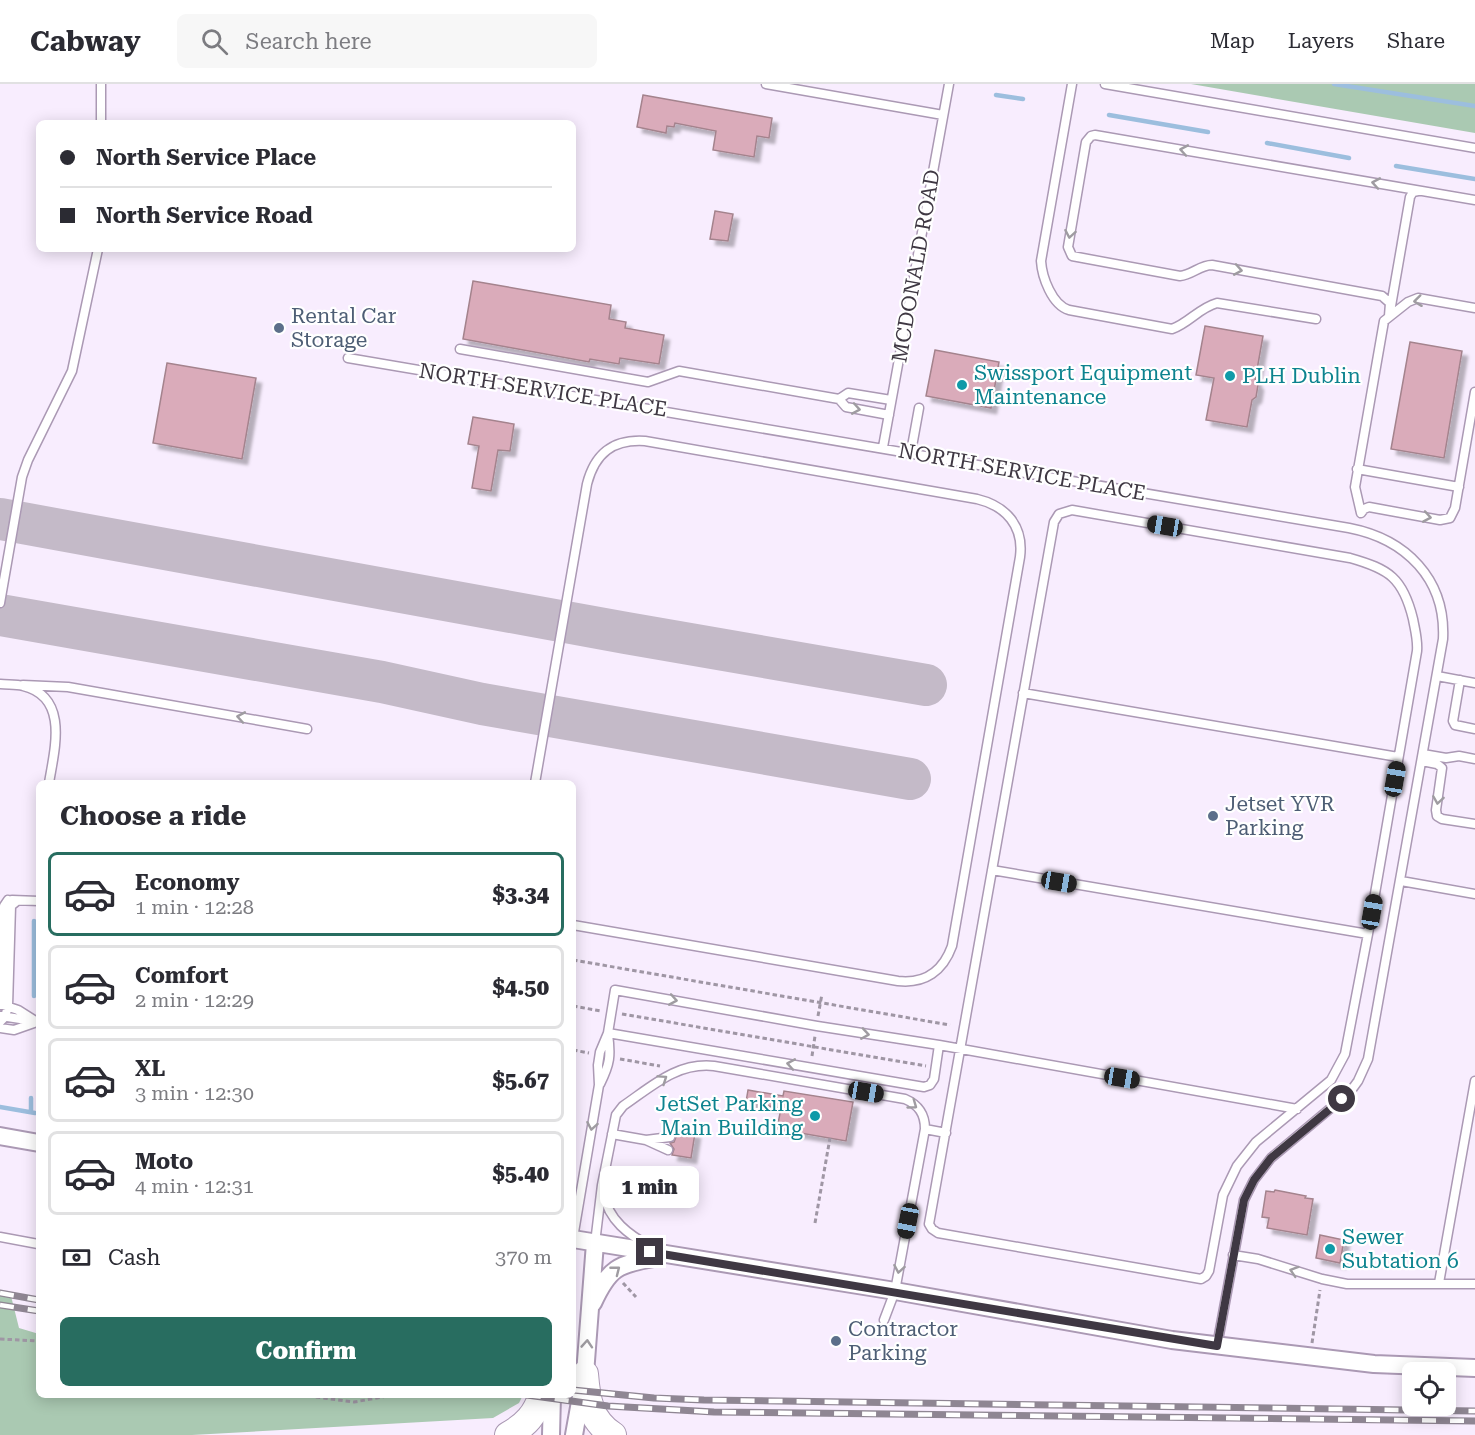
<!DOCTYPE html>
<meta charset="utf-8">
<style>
body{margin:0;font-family:"Roboto Serif",serif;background:#f7f7f7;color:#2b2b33;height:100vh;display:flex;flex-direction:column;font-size:22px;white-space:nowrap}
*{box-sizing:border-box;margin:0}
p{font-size:20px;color:#7c7c81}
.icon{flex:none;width:33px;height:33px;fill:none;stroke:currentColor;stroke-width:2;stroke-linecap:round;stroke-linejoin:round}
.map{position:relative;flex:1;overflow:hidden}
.details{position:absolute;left:36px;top:696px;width:540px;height:618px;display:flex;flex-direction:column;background:#fff;border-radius:9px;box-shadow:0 3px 15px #0003}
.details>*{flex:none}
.top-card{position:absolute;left:36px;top:36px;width:540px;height:132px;border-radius:9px;box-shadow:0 3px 15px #0003;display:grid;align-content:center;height:132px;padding:0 24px;background:#fff}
.tools{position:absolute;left:1402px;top:1278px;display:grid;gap:12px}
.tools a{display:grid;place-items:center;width:54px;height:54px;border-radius:9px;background:#fff;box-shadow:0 3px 15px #0003;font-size:30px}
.end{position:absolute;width:27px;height:27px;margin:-14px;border:8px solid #3f3843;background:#fff;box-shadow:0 0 0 3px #fff}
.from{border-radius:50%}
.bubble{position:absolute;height:42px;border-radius:9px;background:#fff;box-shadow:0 3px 15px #0003;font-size:20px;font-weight:800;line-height:42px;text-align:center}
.car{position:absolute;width:18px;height:36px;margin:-18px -9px;border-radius:8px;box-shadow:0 0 4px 2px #0007;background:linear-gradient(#222 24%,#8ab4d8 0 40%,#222 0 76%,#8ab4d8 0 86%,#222 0)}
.top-card b{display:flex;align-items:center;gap:21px;height:57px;font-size:22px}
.top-card b+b{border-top:2px solid #e1e1e2}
.top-card i{width:15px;height:15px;background:#2b2b33}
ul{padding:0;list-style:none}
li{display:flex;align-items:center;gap:18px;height:84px;margin:0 12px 9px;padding:0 12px;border:3px solid #e1e1e2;border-radius:9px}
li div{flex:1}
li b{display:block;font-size:22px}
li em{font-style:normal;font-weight:800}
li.on{border-color:#286d60}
li>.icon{width:54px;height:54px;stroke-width:1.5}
h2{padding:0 24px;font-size:27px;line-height:72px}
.pay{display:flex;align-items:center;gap:15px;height:66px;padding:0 24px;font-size:22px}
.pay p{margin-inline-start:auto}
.primary-button{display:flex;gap:12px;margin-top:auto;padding:12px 24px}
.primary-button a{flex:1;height:69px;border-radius:9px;background:#286d60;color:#fff;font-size:24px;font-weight:800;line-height:69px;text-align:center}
header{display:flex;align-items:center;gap:36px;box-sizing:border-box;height:84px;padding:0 30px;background:#fff;border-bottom:2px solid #e1e1e2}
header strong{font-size:28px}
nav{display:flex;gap:33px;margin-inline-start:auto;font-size:21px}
.search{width:420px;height:54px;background:#f7f7f7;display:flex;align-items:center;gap:15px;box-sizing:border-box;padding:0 21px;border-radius:9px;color:#7c7c81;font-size:22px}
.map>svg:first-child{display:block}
</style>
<header>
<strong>Cabway</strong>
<div class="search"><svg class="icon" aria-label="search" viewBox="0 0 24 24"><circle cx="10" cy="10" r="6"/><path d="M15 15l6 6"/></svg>Search here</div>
<nav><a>Map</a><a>Layers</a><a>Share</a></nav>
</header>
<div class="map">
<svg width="1475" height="1351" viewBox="0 0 1475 1351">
<defs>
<filter id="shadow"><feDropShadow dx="5.5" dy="5.5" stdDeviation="1.5" flood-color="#0004"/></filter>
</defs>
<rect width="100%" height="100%" fill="#f8edfe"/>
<path fill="#aac9b2" d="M1191,0H1475V49Z
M0,1207L10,1208L19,1244L39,1250V1311H523L519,1319L493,1334L192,1351H0Z"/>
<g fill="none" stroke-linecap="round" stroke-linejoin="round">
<path stroke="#9cbede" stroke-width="4.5" d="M1334,0L1475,22
M996,11L1023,15
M1109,31L1208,48
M1267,59L1349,74
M1396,82L1475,95
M34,912V837
M0,1023L35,1029
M31,1028V1014"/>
<path stroke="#c4bac8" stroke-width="42" d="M0,435L626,549L926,601
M0,531L382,598L482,620L910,695"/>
</g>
<path fill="#daabba" stroke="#a4838d" stroke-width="1.5" filter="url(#shadow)" d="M643,11L772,34L769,54L757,52L754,73L713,66L716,47L675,39L674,43L667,42L666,49L637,43Z
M715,127L733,130L728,157L710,155Z
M473,197L611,221L609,235L626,238L625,244L664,251L659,280L620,274L619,280L590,275L589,278L463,255Z
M1205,242L1263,252L1255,297L1258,301L1256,313L1252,316L1247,343L1206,336L1214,294L1196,291Z
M1410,258L1462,267L1444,374L1391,365Z
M935,266L999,278L991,324L926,312Z
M167,279L256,294L242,375L153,359Z
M473,333L514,340L510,367L498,366L491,407L472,404L479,362L468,360Z
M748,1006L783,1012L784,1007L853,1018L846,1057L777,1045L781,1024L746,1018Z
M673,1045L695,1049L691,1074L672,1071L674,1065L670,1059L674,1058L676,1053Z
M1275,1106L1306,1112L1305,1114L1313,1115L1307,1151L1267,1144L1269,1134L1262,1133L1266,1107L1274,1108Z
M1320,1151L1344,1156L1340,1179L1316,1174Z"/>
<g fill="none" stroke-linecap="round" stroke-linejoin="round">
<defs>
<path id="service" d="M766,0L943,31
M1072,0L1041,177C1042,193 1052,221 1069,226L1172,245C1189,239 1199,224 1217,219L1316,235
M1105,0L1475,64
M101,39V0
M1391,222L1410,113L1413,108L1418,107
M1475,224L1418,214L1408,218L1384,237L1355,403L1361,429L1364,425L1369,423L1440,436L1450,434L1455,424L1475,308
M1389,232L1390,219L1382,212L1212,181C1200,181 1192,191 1180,192L1072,172L1068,163L1086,58L1091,52L1095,51L1475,116
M460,265L648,298L679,287L839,315
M348,274L1349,444C1406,455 1446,495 1443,555L1368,975L1358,997L1350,1008L1271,1074L1254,1096L1244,1116L1217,1262
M889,331L846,323L839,315L848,309L891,316
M883,363L949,0
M911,368L919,324
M1357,385L1459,403
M1072,426L1350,474C1389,485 1403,494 1413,535C1415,546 1418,556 1417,567L1368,850L1345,970L1331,996L1256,1058L1237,1082L1223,1111L1209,1187L1206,1192L1201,1195L938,1149L932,1145L929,1140L1054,438L1059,430Z
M0,519L22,393L28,376L72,287L98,165
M1437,592L1475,599
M1460,596L1453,637L1455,641L1475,645
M0,600C7,601 16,600 23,602C70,613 54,667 49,699
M23,601L68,603L307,645
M1023,609L1398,673
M1423,670L1446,674L1459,672L1475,675
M1422,677L1437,680L1442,684L1436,726L1437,732L1442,735L1475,740
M535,699L587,400C595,369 613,355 645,357L977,415C1006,422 1024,442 1020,473L952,862C943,887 925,900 898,897L573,841
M992,786L1368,850
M1401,797L1475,810
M12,816L39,817
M0,921L4,822L8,816
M3,921L18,926L37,938
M1,932L33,937
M0,938L5,933L8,922L11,822L17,817
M0,944L14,946L34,939
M939,961L1297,1025
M600,1000C610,980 611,972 608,950
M925,1045L946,1049
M612,1050L646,1056L668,1066
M646,1056L670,1053
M604,1110C608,1136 629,1151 651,1163
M0,1153L38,1160
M573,1154L599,1001L598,981L600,968L608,949L615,906L817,942L939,961L934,995L930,1001L924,1003L608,949
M595,1159L602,1101L616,1031L623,1022C651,1003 677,978 714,982L905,1015C919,1021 925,1030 925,1045L895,1207L884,1236
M1233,1171L1258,1175L1322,1195L1347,1200H1475
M1439,1199L1475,997"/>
<path id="minor" d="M0,1052L39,1059
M573,1155L895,1207L1172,1256L1374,1280L1475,1284
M593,1219C609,1184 618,1180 654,1174
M551,1351L552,1311
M574,1351L585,1290L595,1159"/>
<path id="primary" d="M585,1290C587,1315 590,1336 613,1351
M508,1351C526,1341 535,1331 542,1311"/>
</defs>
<use href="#service" stroke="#ab99b4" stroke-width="11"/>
<use href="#minor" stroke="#ab99b4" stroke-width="20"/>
<use href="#primary" stroke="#ab99b4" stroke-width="28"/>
<path stroke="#9f96a4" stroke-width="3" stroke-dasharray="4.5 3" stroke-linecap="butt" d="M573,876L950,941
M573,922L601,927
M622,930L926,982
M818,932L822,910
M573,966L589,969
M812,972L815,952
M620,975L660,982
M815,1139L830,1054
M623,1199L636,1213
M0,1255L39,1257
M1312,1259L1320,1206
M301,1311L354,1318L383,1313L385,1311"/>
<use href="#service" stroke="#fff" stroke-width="8"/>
<use href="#minor" stroke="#fff" stroke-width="16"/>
<use href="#primary" stroke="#fff" stroke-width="26"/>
<defs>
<path id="rail" d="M0,1209L39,1216
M0,1221L39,1227
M573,1306L654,1314L704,1316L1475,1327
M527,1311L608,1322L714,1328L1475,1337"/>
</defs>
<use href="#rail" stroke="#8f8693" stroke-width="7"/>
<use href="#rail" stroke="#fff" stroke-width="4.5" stroke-dasharray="14" stroke-linecap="butt"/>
</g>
<defs><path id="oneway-chevron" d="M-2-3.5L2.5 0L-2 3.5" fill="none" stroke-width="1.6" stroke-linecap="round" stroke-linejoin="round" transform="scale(1.5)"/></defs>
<g stroke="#9f9ca1">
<use href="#oneway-chevron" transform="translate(1184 66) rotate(-170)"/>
<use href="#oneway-chevron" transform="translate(1376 99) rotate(-170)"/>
<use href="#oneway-chevron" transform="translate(1070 150) rotate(100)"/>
<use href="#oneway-chevron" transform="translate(1238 186) rotate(10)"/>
<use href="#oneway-chevron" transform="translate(1418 217) rotate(173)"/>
<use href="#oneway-chevron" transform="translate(856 325) rotate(10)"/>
<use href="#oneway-chevron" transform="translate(1427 433) rotate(10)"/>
<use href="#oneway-chevron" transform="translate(241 633) rotate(-170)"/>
<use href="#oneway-chevron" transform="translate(1438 716) rotate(99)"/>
<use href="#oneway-chevron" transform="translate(673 916) rotate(10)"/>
<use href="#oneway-chevron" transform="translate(865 950) rotate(9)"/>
<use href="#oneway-chevron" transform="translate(791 980) rotate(-170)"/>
<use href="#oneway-chevron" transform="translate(663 995) rotate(-34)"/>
<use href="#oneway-chevron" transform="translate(913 1021) rotate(36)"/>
<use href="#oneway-chevron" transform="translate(592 1042) rotate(100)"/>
<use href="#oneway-chevron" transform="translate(899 1185) rotate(100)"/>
<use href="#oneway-chevron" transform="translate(616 1186) rotate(-38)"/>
<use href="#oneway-chevron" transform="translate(1294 1187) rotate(-162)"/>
<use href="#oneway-chevron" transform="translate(587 1260) rotate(-86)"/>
</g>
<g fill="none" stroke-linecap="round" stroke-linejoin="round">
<path stroke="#3f3843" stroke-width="8" d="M650,1168L1217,1262L1244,1116L1254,1096L1271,1074L1342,1015"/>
</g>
<g fill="#5c6f8a" stroke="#fff" stroke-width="2">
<circle cx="279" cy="244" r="6"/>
<circle cx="1213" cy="732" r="6"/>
<circle cx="836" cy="1257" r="6"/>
</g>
<g fill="#0f9aa8" stroke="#fff" stroke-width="2">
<circle cx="1230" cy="292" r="6"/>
<circle cx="962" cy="301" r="6"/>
<circle cx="815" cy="1032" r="6"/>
<circle cx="1330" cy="1165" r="6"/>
</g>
<g text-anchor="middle" stroke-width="4.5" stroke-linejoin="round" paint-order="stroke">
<g font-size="21" fill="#3f3843" stroke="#fff">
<text transform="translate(916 182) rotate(-80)" y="7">MCDONALD ROAD</text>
<text transform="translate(543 306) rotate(9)" y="7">NORTH SERVICE PLACE</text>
<text transform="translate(1022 388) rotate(10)" y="7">NORTH SERVICE PLACE</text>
</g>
<g font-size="21" fill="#4e5e75" stroke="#fff" text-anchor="start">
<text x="291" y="239">Rental Car<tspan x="291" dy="24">Storage</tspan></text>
<text x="1225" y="727">Jetset YVR<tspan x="1225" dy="24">Parking</tspan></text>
<text x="848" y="1252">Contractor<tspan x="848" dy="24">Parking</tspan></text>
</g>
<g font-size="21" fill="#0d838f" stroke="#fff" text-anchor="start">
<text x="974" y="296">Swissport Equipment<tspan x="974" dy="24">Maintenance</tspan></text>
<text x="1242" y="299">PLH Dublin</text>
<text x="803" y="1027" text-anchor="end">JetSet Parking<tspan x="803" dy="24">Main Building</tspan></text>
<text x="1342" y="1160">Sewer<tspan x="1342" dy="24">Subtation 6</tspan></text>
</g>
</g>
</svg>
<div class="tools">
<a><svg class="icon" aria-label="locate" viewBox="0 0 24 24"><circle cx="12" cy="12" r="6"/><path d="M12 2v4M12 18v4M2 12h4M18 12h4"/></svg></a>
</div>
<i class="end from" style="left:1342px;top:1015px"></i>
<i class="end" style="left:650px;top:1168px"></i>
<div class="bubble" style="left:600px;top:1082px;width:99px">1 min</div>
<i class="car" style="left:1165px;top:442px;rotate:280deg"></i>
<i class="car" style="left:1395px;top:695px;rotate:10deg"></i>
<i class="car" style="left:1059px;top:798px;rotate:100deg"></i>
<i class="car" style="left:1372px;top:828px;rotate:10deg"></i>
<i class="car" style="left:1122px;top:994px;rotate:100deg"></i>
<i class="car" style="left:866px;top:1008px;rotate:100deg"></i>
<i class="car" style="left:908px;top:1137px;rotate:191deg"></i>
<div class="top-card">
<b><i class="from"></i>North Service Place</b>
<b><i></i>North Service Road</b>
</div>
<section class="details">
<h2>Choose a ride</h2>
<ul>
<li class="on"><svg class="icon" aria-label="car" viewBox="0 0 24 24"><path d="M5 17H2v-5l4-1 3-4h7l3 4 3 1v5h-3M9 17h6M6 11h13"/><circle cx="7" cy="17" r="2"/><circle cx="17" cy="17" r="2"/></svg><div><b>Economy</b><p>1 min · 12:28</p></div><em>$3.34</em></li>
<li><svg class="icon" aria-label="car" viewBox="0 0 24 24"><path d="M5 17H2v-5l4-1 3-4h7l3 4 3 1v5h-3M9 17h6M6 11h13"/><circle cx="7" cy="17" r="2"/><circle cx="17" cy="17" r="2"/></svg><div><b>Comfort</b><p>2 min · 12:29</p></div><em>$4.50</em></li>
<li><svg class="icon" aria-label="car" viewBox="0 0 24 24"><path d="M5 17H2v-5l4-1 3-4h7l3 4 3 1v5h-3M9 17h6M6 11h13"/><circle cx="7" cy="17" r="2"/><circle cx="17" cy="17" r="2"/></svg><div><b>XL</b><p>3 min · 12:30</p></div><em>$5.67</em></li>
<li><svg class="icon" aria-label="car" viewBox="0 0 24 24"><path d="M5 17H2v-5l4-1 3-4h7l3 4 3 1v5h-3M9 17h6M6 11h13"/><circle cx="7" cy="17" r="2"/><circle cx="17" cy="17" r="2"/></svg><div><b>Moto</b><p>4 min · 12:31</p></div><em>$5.40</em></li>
</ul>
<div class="pay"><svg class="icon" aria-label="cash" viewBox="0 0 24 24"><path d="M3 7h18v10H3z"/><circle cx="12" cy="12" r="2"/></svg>Cash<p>370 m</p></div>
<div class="primary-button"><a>Confirm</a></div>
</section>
</div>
